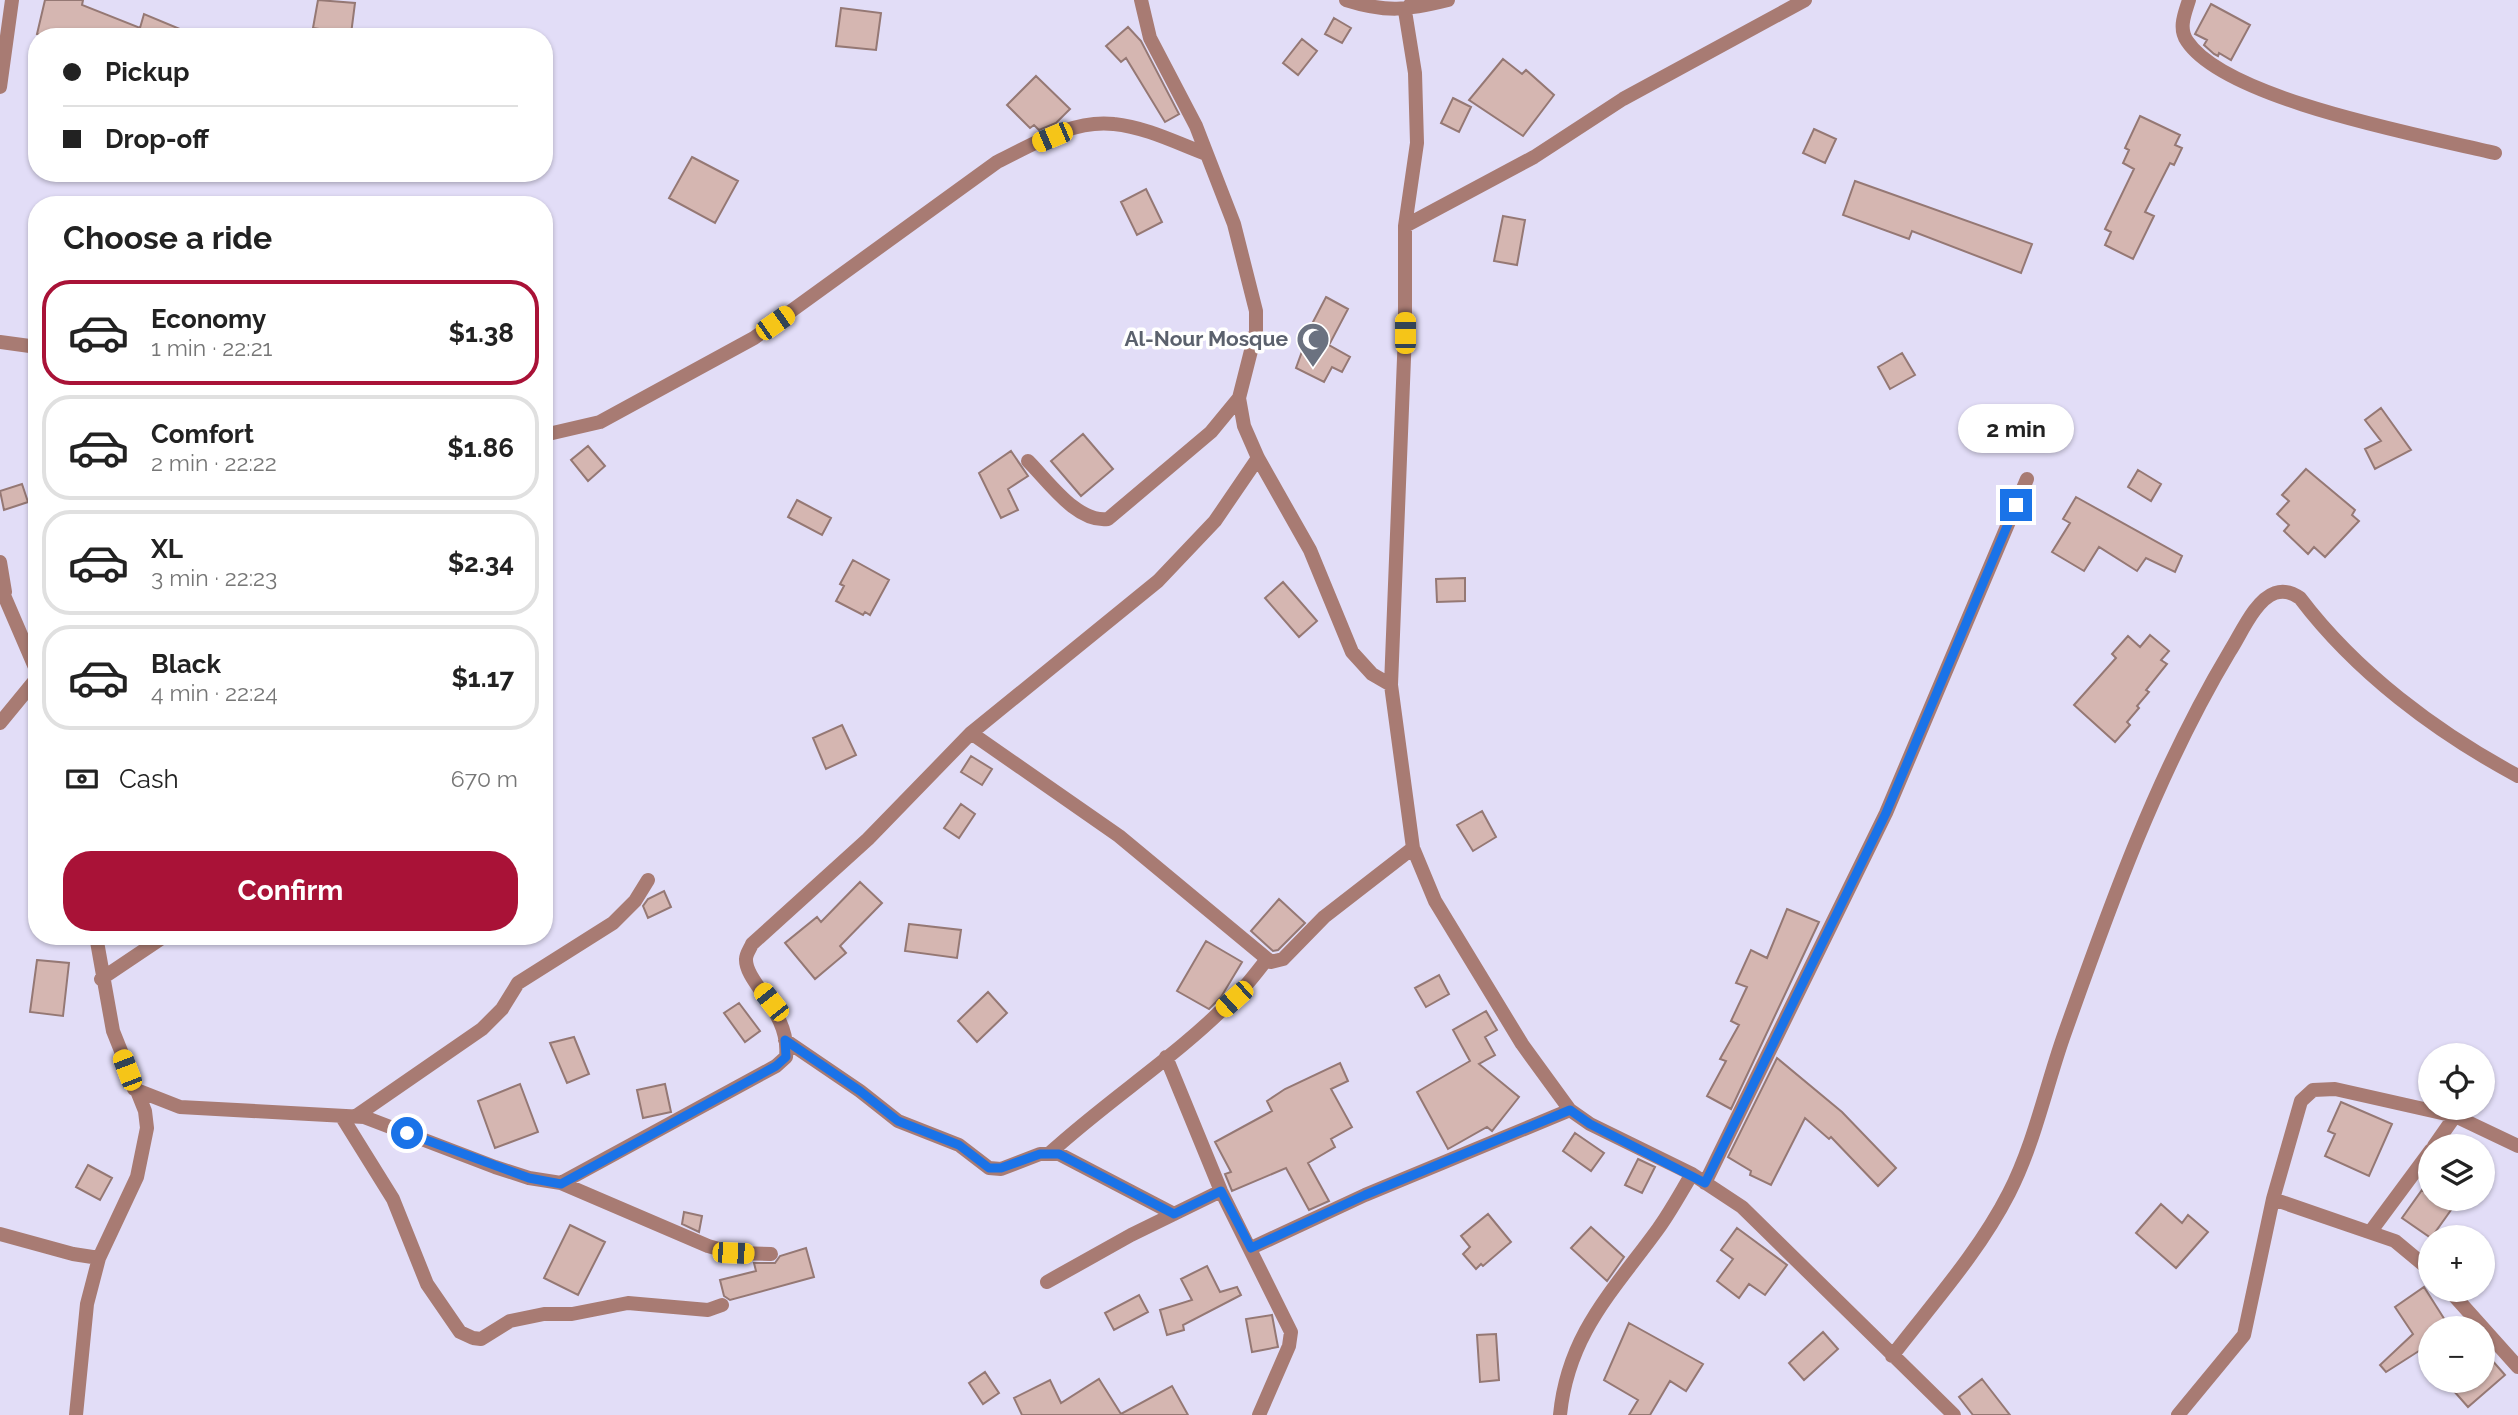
<!DOCTYPE html>
<meta charset="utf-8">
<style>
body{margin:0;font-family:Raleway,sans-serif;background:#f2f2f2;color:#222;height:100vh;display:flex;flex-direction:column;font-size:26px;white-space:nowrap}
*{box-sizing:border-box;margin:0}
p{font-size:23px;color:#767676}
.icon{flex:none;width:38px;height:38px;fill:none;stroke:currentColor;stroke-width:2;stroke-linecap:round;stroke-linejoin:round}
.map{position:relative;flex:1;overflow:hidden}
.panel{position:absolute;left:28px;top:196px;width:525px;height:749px;display:flex;flex-direction:column;background:#fff;border-radius:28px;box-shadow:0 2px 5px #0004}
.panel>*{flex:none}
.banner{position:absolute;left:28px;top:28px;width:525px;height:154px;border-radius:28px;box-shadow:0 2px 5px #0004;display:grid;align-content:center;height:154px;padding:0 35px;background:#fff}
.fabs{position:absolute;left:2418px;top:1043px;display:grid;gap:14px}
.fabs a{display:grid;place-items:center;width:77px;height:77px;border-radius:50%;background:#fff;box-shadow:0 2px 5px #0004;font-size:35px}
.end{position:absolute;width:32px;height:32px;margin:-16px;border:9px solid #1a73e8;background:#fff;box-shadow:0 0 0 4px #fff}
.from{border-radius:50%}
.bubble{position:absolute;height:49px;border-radius:24px;background:#fff;box-shadow:0 2px 5px #0004;font-size:23px;font-weight:700;line-height:49px;text-align:center}
.car{position:absolute;width:21px;height:42px;margin:-21px -10px;border-radius:9px;box-shadow:0 0 5px 2px #0007;background:linear-gradient(#f5c518 24%,#345 0 40%,#f5c518 0 76%,#345 0 86%,#f5c518 0)}
.banner b{display:flex;align-items:center;gap:24px;height:66px;font-size:26px}
.banner b+b{border-top:2px solid #e0e0e0}
.banner i{width:18px;height:18px;background:#222}
ul{padding:0;list-style:none}
li{display:flex;align-items:center;gap:21px;height:105px;margin:0 14px 10px;padding:0 21px;border:4px solid #e0e0e0;border-radius:28px}
li div{flex:1}
li b{display:block;font-size:26px}
li em{font-style:normal;font-weight:700}
li.active{border-color:#a91237}
li>.icon{width:63px;height:63px;stroke-width:1.5}
h2{padding:0 35px;font-size:32px;line-height:84px}
.pay{display:flex;align-items:center;gap:18px;height:77px;padding:0 35px;font-size:26px}
.pay p{margin-inline-start:auto}
.primary-button{display:flex;gap:14px;margin-top:auto;padding:14px 35px}
.primary-button a{flex:1;height:80px;border-radius:28px;background:#a91237;color:#fff;font-size:28px;font-weight:700;line-height:80px;text-align:center}
.map>svg:first-child{display:block}
</style>
<div class="map">
<svg width="2518" height="1415" viewBox="0 0 2518 1415">
<rect width="100%" height="100%" fill="#e2ddf7"/>
<path fill="#d5b6b1" stroke="#957874" stroke-width="2" d="M45,0H83L82,5L140,28L144,14L199,37H48L37,34Z
M318,0L355,3L351,34L313,28Z
M2211,4L2250,25L2231,60L2219,53L2218,56L2214,54L2204,45L2207,40L2195,34Z
M841,8L881,13L876,50L836,46Z
M1334,18L1351,28L1342,43L1325,34Z
M1128,27L1141,41L1179,114L1165,122L1126,58L1121,62L1106,46Z
M1302,39L1317,51L1298,75L1283,63Z
M1503,59L1522,74L1526,70L1554,95L1523,136L1469,100Z
M1036,76L1070,109L1056,123L1039,130L1034,125L1030,128L1007,105Z
M1453,98L1471,107L1459,132L1441,123Z
M2140,116L2180,135L2175,145L2182,148L2174,165L2170,163L2145,212L2154,216L2133,259L2105,245L2111,232L2105,229L2134,169L2123,163L2129,150L2125,148Z
M1814,129L1836,139L1825,163L1803,153Z
M692,157L738,181L715,223L669,198Z
M1855,181L2032,244L2021,273L1912,231L1909,239L1843,215Z
M1146,189L1162,222L1137,235L1121,202Z
M1503,216L1525,220L1517,265L1494,261Z
M1326,297L1348,309L1329,345L1350,357L1342,372L1332,367L1324,382L1296,368L1312,324Z
M1902,353L1915,375L1890,389L1878,367Z
M2381,408L2411,450L2375,469L2365,449L2381,441L2365,420Z
M1083,434L1113,469L1081,496L1051,461Z
M588,446L605,466L588,481L571,460Z
M1011,451L1028,476L1008,489L1018,510L1001,518L979,473Z
M2306,469L2355,510L2352,515L2359,521L2325,557L2314,547L2308,554L2284,531L2289,525L2277,514L2289,501L2282,495Z
M2138,470L2161,484L2151,501L2128,487Z
M22,484L28,502L4,510L0,491Z
M2076,497L2182,556L2175,572L2146,558L2137,571L2099,547L2084,571L2052,552L2070,523L2063,519Z
M797,500L831,518L822,535L788,517Z
M853,560L889,580L870,615L865,612L863,615L836,601L844,586L840,584Z
M1465,578V601L1437,602L1436,579Z
M1283,582L1317,621L1299,637L1265,598Z
M2150,635L2169,651L2161,660L2167,664L2146,690L2149,692L2137,706L2139,708L2127,722L2130,725L2115,742L2074,705L2116,658L2112,654L2128,636L2140,647Z
M842,725L856,755L826,769L813,738Z
M971,756L992,769L982,785L961,772Z
M961,804L975,814L959,838L944,828Z
M1482,811L1496,837L1473,851L1457,825Z
M860,882L882,903L840,946L846,953L815,979L785,943L817,917L821,922Z
M664,891L671,907L648,918L643,906L648,899Z
M1279,899L1305,923L1278,950L1273,951L1251,931Z
M1787,909L1819,922L1731,1109L1707,1096L1726,1061L1720,1059L1739,1025L1731,1021L1747,987L1736,983L1751,950L1767,958Z
M909,924L961,930L957,958L905,951Z
M1206,941L1242,962L1221,997L1209,1009L1177,991Z
M37,960L69,963L63,1016L30,1012Z
M1439,975L1449,994L1426,1007L1415,988Z
M988,992L1007,1013L977,1042L958,1021Z
M739,1003L760,1031L745,1042L724,1013Z
M1486,1011L1497,1030L1485,1037L1495,1055L1479,1064L1519,1097L1492,1131L1487,1127L1448,1149L1417,1092L1470,1061L1453,1030Z
M574,1037L589,1074L567,1083L550,1043Z
M1777,1058L1842,1112L1896,1168L1878,1186L1831,1137L1829,1139L1805,1118L1771,1185L1750,1175L1751,1171L1728,1157Z
M1340,1063L1348,1081L1331,1089L1352,1127L1331,1139L1335,1147L1308,1163L1329,1201L1309,1210L1286,1168L1232,1191L1225,1174L1231,1172L1215,1142L1272,1111L1267,1101L1285,1089Z
M520,1084L538,1132L495,1148L478,1101Z
M665,1084L671,1112L643,1118L637,1090Z
M2341,1102L2392,1124L2369,1176L2325,1156L2335,1134L2328,1131Z
M1575,1133L1604,1153L1591,1171L1563,1151Z
M1638,1159L1655,1167L1642,1193L1625,1185Z
M88,1165L112,1178L100,1200L76,1187Z
M2422,1190L2451,1210L2431,1238L2402,1218Z
M2161,1204L2182,1223L2188,1215L2208,1232L2176,1268L2136,1233Z
M684,1212L702,1216L699,1232L682,1224Z
M1488,1214L1511,1242L1483,1266L1481,1264L1476,1269L1463,1254L1470,1247L1461,1236Z
M570,1225L605,1242L578,1295L544,1278Z
M1591,1227L1624,1257L1607,1281L1571,1248Z
M1737,1228L1787,1265L1765,1295L1749,1284L1739,1298L1717,1281L1733,1259L1721,1250Z
M806,1248L814,1277L730,1300L724,1296L720,1280L756,1271L754,1263H775L780,1256Z
M1207,1266L1220,1292L1237,1287L1241,1295L1183,1325L1184,1330L1167,1335L1160,1310L1192,1300L1181,1279Z
M2424,1287L2450,1328H2431V1362L2422,1349L2386,1372L2380,1365L2413,1334L2395,1307Z
M1139,1295L1148,1312L1114,1330L1105,1313Z
M1272,1315L1278,1347L1252,1352L1246,1319Z
M1629,1323L1703,1364L1686,1391L1670,1381L1650,1415H1629L1638,1400L1604,1380Z
M1823,1332L1838,1349L1804,1380L1789,1363Z
M1496,1334L1499,1380L1480,1382L1477,1335Z
M2483,1350L2505,1375L2468,1407L2445,1381H2483Z
M985,1372L999,1393L983,1404L969,1383Z
M1099,1379L1121,1414L1172,1386L1188,1415H1022L1014,1398L1050,1380L1061,1403Z
M1982,1379L2010,1415H1973L1959,1397Z"/>
<g fill="none" stroke-linecap="round" stroke-linejoin="round">
<path stroke="#a87b73" stroke-width="14" d="M1141,0L1150,38L1196,126L1234,224L1256,311V331L1239,398L1244,426L1258,458L1310,550L1352,652L1372,674L1391,685
M1346,0C1387,13 1407,10 1448,0
M1414,0L1405,11L1415,73L1417,143L1405,226V333L1391,685L1413,848L1435,901L1522,1044L1570,1110L1590,1124L1692,1174L1742,1207L1954,1415
M2189,0C2185,13 2178,28 2187,41C2226,100 2425,136 2495,153
M0,87L12,0
M1405,226L1534,157L1623,99L1805,0
M0,342L37,347
M544,435L600,422L754,338L997,162C1032,145 1073,119 1114,124C1145,127 1177,143 1206,154
M1028,461C1049,482 1077,523 1108,519L1211,432L1239,398
M0,562L5,592
M0,586L37,672
M0,723L37,678
M971,733L1119,836L1271,962L1283,959L1324,917L1413,848
M101,979L165,936
M785,1040L860,1091L898,1121L959,1145L989,1168L1001,1169L1040,1154H1059L1174,1214
M1166,1057L1221,1191L1291,1332L1289,1346L1259,1415
M134,1089L180,1107L364,1117L495,1167L529,1178L561,1183L708,1246L733,1253L771,1254
M356,1116L482,1029L502,1009L518,983L613,923L635,901L648,880
M342,1117L393,1199L427,1284L460,1332L473,1338L481,1339L510,1321L544,1314H572L628,1303L708,1310L722,1305
M2434,1146L2455,1116
M1051,1152C1109,1099 1177,1056 1232,1000C1245,988 1256,973 1267,959
M561,1183L776,1066L786,1057C791,1012 745,983 746,959C746,954 750,949 752,944L868,839L971,733L1158,581L1215,521L1258,458
M1705,1183L1886,813L2027,479
M2273,1199L2395,1241L2431,1271
M2371,1231L2431,1150
M0,1234L73,1254L99,1258
M1251,1248L1365,1195L1570,1110
M1047,1282L1131,1235L1221,1191
M2449,1290L2518,1367
M1892,1356C1932,1304 1979,1252 2009,1193C2034,1144 2045,1090 2063,1038C2110,905 2157,773 2230,651C2241,634 2255,600 2275,593C2284,590 2293,593 2300,598C2356,672 2436,732 2518,776
M76,1415L87,1304L99,1258L137,1177L147,1128L145,1111L113,1031L96,936
M1560,1415C1568,1334 1613,1291 1658,1229C1671,1211 1681,1192 1692,1174
M2178,1415L2244,1335L2273,1199L2301,1101L2313,1090L2335,1089L2455,1116L2518,1146"/>
</g>
<g fill="none" stroke-linecap="round" stroke-linejoin="round">
<path stroke="#1a73e8" stroke-width="9" d="M407,1133L529,1178L561,1184L776,1066L786,1057L785,1040L860,1091L898,1121L959,1145L989,1168H1001L1040,1154H1059L1174,1214L1221,1191L1251,1248L1365,1195L1570,1110L1590,1124L1705,1183L1886,813L2016,505"/>
</g>
<defs>
<symbol id="mosque-pin" viewBox="-11 -11 22 30"><path d="M0 17L-7.5 6A9.5 9.5 0 1 1 7.5 6Z" fill="#6b7280" stroke="#fff"/><path d="M3.5-4.9A6 6 0 1 0 3.5 4.9A5 5 0 1 1 3.5-4.9Z" fill="#fff"/></symbol>
</defs>
<g fill-rule="evenodd">
<use href="#mosque-pin" x="1294" y="320" width="38" height="52"/>
</g>
<g text-anchor="middle" stroke-width="7" stroke-linejoin="round" paint-order="stroke">
<g font-size="21" font-weight="bold" fill="#5b616d" stroke="#fff" text-anchor="end">
<text x="1288" y="346">Al-Nour Mosque</text>
</g>
</g>
</svg>
<div class="fabs">
<a><svg class="icon" aria-label="locate" viewBox="0 0 24 24"><circle cx="12" cy="12" r="6"/><path d="M12 2v4M12 18v4M2 12h4M18 12h4"/></svg></a>
<a><svg class="icon" aria-label="layers" viewBox="0 0 24 24"><path d="M12 4l9 5-9 5-9-5zM3 14l9 5 9-5"/></svg></a>
<a>+</a>
<a>−</a>
</div>
<i class="end from" style="left:407px;top:1133px"></i>
<i class="end" style="left:2016px;top:505px"></i>
<div class="bubble" style="left:1958px;top:404px;width:116px">2 min</div>
<i class="car" style="left:1052px;top:137px;rotate:247deg"></i>
<i class="car" style="left:775px;top:323px;rotate:55deg"></i>
<i class="car" style="left:1405px;top:333px;rotate:0deg"></i>
<i class="car" style="left:1234px;top:999px;rotate:228deg"></i>
<i class="car" style="left:771px;top:1002px;rotate:322deg"></i>
<i class="car" style="left:127px;top:1070px;rotate:339deg"></i>
<i class="car" style="left:733px;top:1253px;rotate:92deg"></i>
<div class="banner">
<b><i class="from"></i>Pickup</b>
<b><i></i>Drop-off</b>
</div>
<section class="panel">
<h2>Choose a ride</h2>
<ul>
<li class="active"><svg class="icon" aria-label="car" viewBox="0 0 24 24"><path d="M5 17H2v-5l4-1 3-4h7l3 4 3 1v5h-3M9 17h6M6 11h13"/><circle cx="7" cy="17" r="2"/><circle cx="17" cy="17" r="2"/></svg><div><b>Economy</b><p>1 min · 22:21</p></div><em>$1.38</em></li>
<li><svg class="icon" aria-label="car" viewBox="0 0 24 24"><path d="M5 17H2v-5l4-1 3-4h7l3 4 3 1v5h-3M9 17h6M6 11h13"/><circle cx="7" cy="17" r="2"/><circle cx="17" cy="17" r="2"/></svg><div><b>Comfort</b><p>2 min · 22:22</p></div><em>$1.86</em></li>
<li><svg class="icon" aria-label="car" viewBox="0 0 24 24"><path d="M5 17H2v-5l4-1 3-4h7l3 4 3 1v5h-3M9 17h6M6 11h13"/><circle cx="7" cy="17" r="2"/><circle cx="17" cy="17" r="2"/></svg><div><b>XL</b><p>3 min · 22:23</p></div><em>$2.34</em></li>
<li><svg class="icon" aria-label="car" viewBox="0 0 24 24"><path d="M5 17H2v-5l4-1 3-4h7l3 4 3 1v5h-3M9 17h6M6 11h13"/><circle cx="7" cy="17" r="2"/><circle cx="17" cy="17" r="2"/></svg><div><b>Black</b><p>4 min · 22:24</p></div><em>$1.17</em></li>
</ul>
<div class="pay"><svg class="icon" aria-label="cash" viewBox="0 0 24 24"><path d="M3 7h18v10H3z"/><circle cx="12" cy="12" r="2"/></svg>Cash<p>670 m</p></div>
<div class="primary-button"><a>Confirm</a></div>
</section>
</div>
